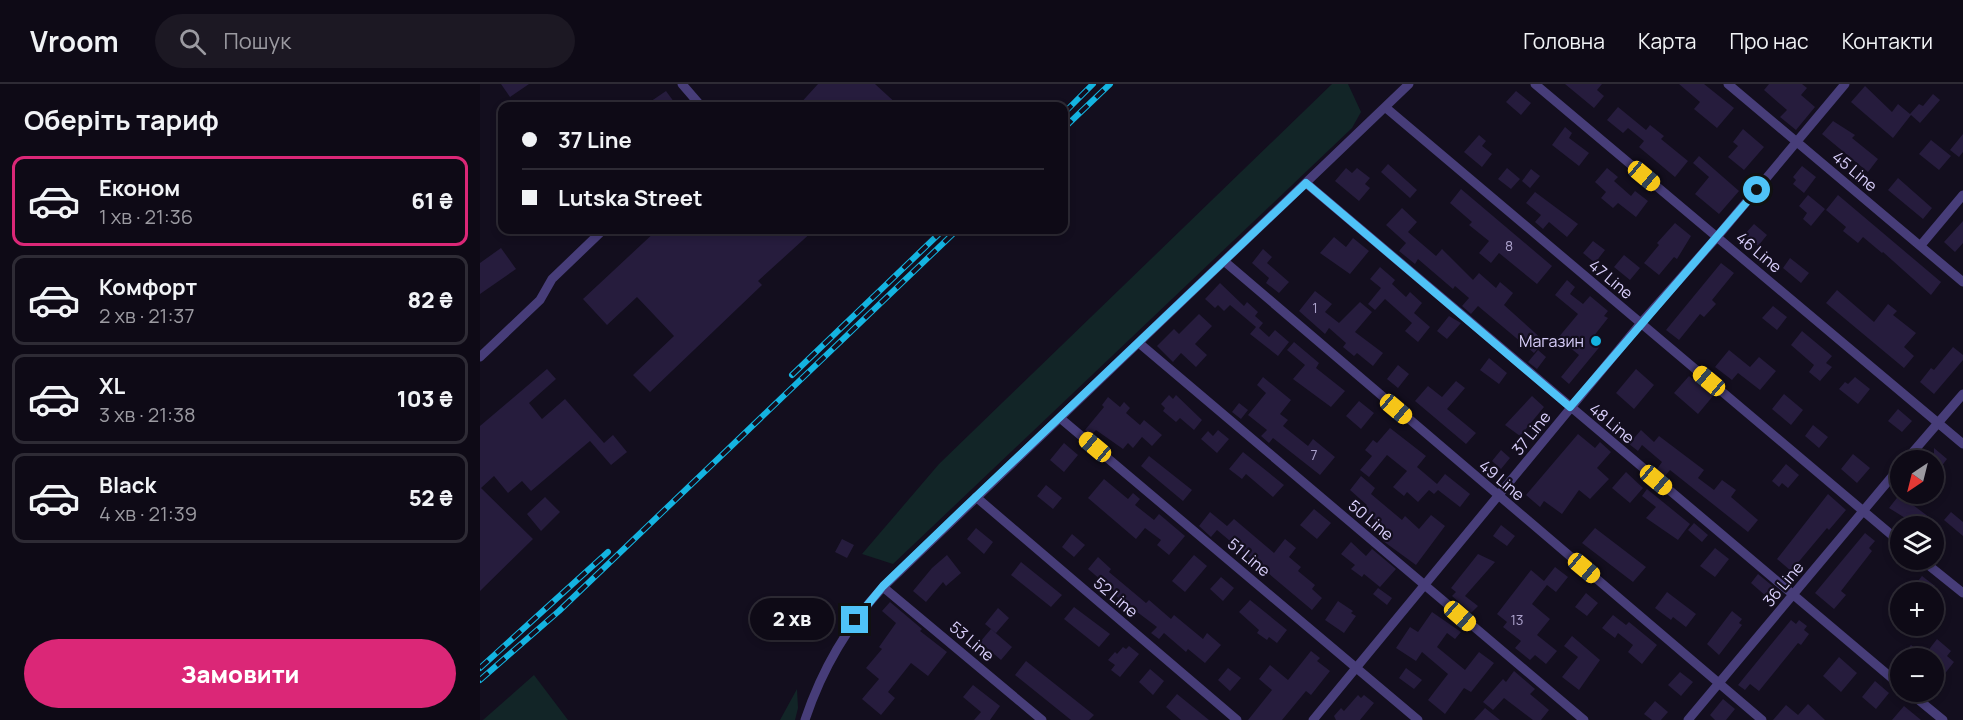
<!DOCTYPE html>
<html lang="uk">
<meta charset="utf-8">
<style>
body{margin:0;font-family:Manrope,sans-serif;background:#1c1823;color:#f1f3f6;height:100vh;display:flex;flex-direction:column;font-size:22px;white-space:nowrap}
*{box-sizing:border-box;margin:0}
p{font-size:20px;color:#9b9aa1}
.icon{flex:none;width:33px;height:33px;fill:none;stroke:currentColor;stroke-width:2;stroke-linecap:round;stroke-linejoin:round}
.map{position:relative;flex:1;overflow:hidden}
.panel{display:flex;flex-direction:column;background:#0e0a16;width:480px}
.panel>*{flex:none}
.guide{position:absolute;left:18px;top:18px;width:570px;height:132px;border-radius:12px;box-shadow:0 3px 9px #0003,0 0 0 2px #2e2b35;display:grid;align-content:center;height:132px;padding:0 24px;background:#0e0a16}
.needle{width:39px;rotate:215deg}
.tools{position:absolute;left:1410px;top:366px;display:grid;gap:12px}
.tools a{display:grid;place-items:center;width:54px;height:54px;border-radius:50%;background:#0e0a16;box-shadow:0 3px 9px #0003,0 0 0 2px #2e2b35;font-size:30px}
.end{position:absolute;width:27px;height:27px;margin:-14px;border:8px solid #4fc3f7;background:#111;box-shadow:0 0 0 3px #111}
.from{border-radius:50%}
.bubble{position:absolute;height:42px;border-radius:21px;background:#0e0a16;box-shadow:0 3px 9px #0003,0 0 0 2px #2e2b35;font-size:20px;font-weight:800;line-height:42px;text-align:center}
.car{position:absolute;width:18px;height:36px;margin:-18px -9px;border-radius:8px;box-shadow:0 0 4px 2px #0007;background:linear-gradient(#f5c518 24%,#345 0 40%,#f5c518 0 76%,#345 0 86%,#f5c518 0)}
.guide b{display:flex;align-items:center;gap:21px;height:57px;font-size:22px}
.guide b+b{border-top:2px solid #2e2b35}
.guide i{width:15px;height:15px;background:#f1f3f6}
ul{padding:0;list-style:none}
li{display:flex;align-items:center;gap:18px;height:90px;margin:0 12px 9px;padding:0 12px;border:3px solid #2e2b35;border-radius:12px}
li div{flex:1}
li b{display:block;font-size:22px}
li em{font-style:normal;font-weight:800}
li.selected{border-color:#db2777}
li>.icon{width:54px;height:54px;stroke-width:1.5}
h2{padding:0 24px;font-size:27px;line-height:72px}
.action{display:flex;gap:12px;margin-top:auto;padding:12px 24px}
.action a{flex:1;height:69px;border-radius:36px;background:#db2777;color:#fff;font-size:24px;font-weight:800;line-height:69px;text-align:center}
header{display:flex;align-items:center;gap:36px;box-sizing:border-box;height:84px;padding:0 30px;background:#0e0a16;border-bottom:2px solid #2e2b35}
header strong{font-size:28px}
nav{display:flex;gap:33px;margin-inline-start:auto;font-size:21px}
.search{width:420px;height:54px;background:#1c1823;display:flex;align-items:center;gap:15px;box-sizing:border-box;padding:0 21px;border-radius:33px;color:#9b9aa1;font-size:22px}
main{display:flex;flex:1;min-height:0}
.map>svg:first-child{display:block}
</style>
<header>
<strong>Vroom</strong>
<div class="search"><svg class="icon" aria-label="search" viewBox="0 0 24 24"><circle cx="10" cy="10" r="6"/><path d="M15 15l6 6"/></svg>Пошук</div>
<nav><a>Головна</a><a>Карта</a><a>Про нас</a><a>Контакти</a></nav>
</header>
<main>
<section class="panel">
<h2>Оберіть тариф</h2>
<ul>
<li class="selected"><svg class="icon" aria-label="car" viewBox="0 0 24 24"><path d="M5 17H2v-5l4-1 3-4h7l3 4 3 1v5h-3M9 17h6M6 11h13"/><circle cx="7" cy="17" r="2"/><circle cx="17" cy="17" r="2"/></svg><div><b>Економ</b><p>1 хв · 21:36</p></div><em>61 ₴</em></li>
<li><svg class="icon" aria-label="car" viewBox="0 0 24 24"><path d="M5 17H2v-5l4-1 3-4h7l3 4 3 1v5h-3M9 17h6M6 11h13"/><circle cx="7" cy="17" r="2"/><circle cx="17" cy="17" r="2"/></svg><div><b>Комфорт</b><p>2 хв · 21:37</p></div><em>82 ₴</em></li>
<li><svg class="icon" aria-label="car" viewBox="0 0 24 24"><path d="M5 17H2v-5l4-1 3-4h7l3 4 3 1v5h-3M9 17h6M6 11h13"/><circle cx="7" cy="17" r="2"/><circle cx="17" cy="17" r="2"/></svg><div><b>XL</b><p>3 хв · 21:38</p></div><em>103 ₴</em></li>
<li><svg class="icon" aria-label="car" viewBox="0 0 24 24"><path d="M5 17H2v-5l4-1 3-4h7l3 4 3 1v5h-3M9 17h6M6 11h13"/><circle cx="7" cy="17" r="2"/><circle cx="17" cy="17" r="2"/></svg><div><b>Black</b><p>4 хв · 21:39</p></div><em>52 ₴</em></li>
</ul>
<div class="action"><a>Замовити</a></div>
</section>
<div class="map">
<svg width="1483" height="636" viewBox="0 0 1483 636">
<rect width="100%" height="100%" fill="#130e1e"/>
<path fill="#122527" d="M852,0H868L881,28L872,44L413,480L382,470L459,380Z
M54,591L88,636H3Z
M317,605L318,624L315,636H300Z"/>
<path fill="#261c3d" d="M21,0H49L30,13Z
M338,0H395L419,22H318Z
M1085,0H1122L1117,6L1124,12L1114,24Z
M1199,0H1224L1254,24L1237,44L1214,25L1220,18Z
M1289,0H1322L1327,4L1321,11L1335,23L1316,46L1300,33L1307,26L1284,6Z
M1385,2L1412,28L1418,20L1430,30L1439,20L1443,22L1453,10L1460,16L1440,39L1431,31L1413,54L1371,18Z
M186,7L197,22H164Z
M1036,7L1051,19L1041,31L1026,18Z
M1138,23L1166,46L1170,41L1184,52L1181,55L1208,77L1195,93L1159,63L1164,57L1148,44L1143,49L1127,36Z
M1353,37L1375,51L1372,54L1398,75L1388,88L1342,50Z
M1085,43L1092,49L1089,54L1109,69L1099,82L1072,61Z
M1263,45L1284,63L1264,86L1248,73L1258,62L1253,58Z
M1483,50V68L1479,73L1470,66Z
M999,51L1006,57L1002,62L1012,70L1002,83L984,68Z
M1451,56L1471,72L1459,86L1439,70Z
M1219,72L1259,107L1239,130L1215,110L1229,93L1213,79Z
M908,80L937,106L930,114L901,88Z
M1322,82L1336,93L1324,109L1313,100L1316,96L1313,93Z
M866,84L872,89L877,84L890,94L885,100L890,104L879,117L855,97Z
M1027,84L1040,95L1031,105L1018,95Z
M1127,84L1138,93L1134,97L1151,112L1155,107L1168,117L1156,133L1138,119L1133,124L1121,114L1126,108L1115,98Z
M1051,85L1060,92L1050,104L1042,97Z
M1418,94L1452,124L1443,135L1408,106Z
M981,105L1072,182L1057,200L1019,169L1011,179L999,169L1009,157L989,141L992,138L970,119Z
M1055,108L1098,140L1087,153L1069,138L1063,145L1055,138L1061,131L1046,119Z
M1328,111L1345,125L1331,142L1323,135L1327,129L1319,122Z
M1358,111L1461,198L1451,211L1403,168L1402,169L1383,153L1378,159L1363,147L1366,143L1346,126Z
M922,124L937,138L928,148L956,172L962,165L993,196L999,189L1016,204L1020,198L1033,209L1024,221L1064,257L1054,269L998,222L991,230L982,222L989,214L975,202L973,205L938,175L935,180L919,167L926,159L906,141Z
M1483,137V159L1475,168L1464,158Z
M1195,139L1211,152L1197,175L1194,173L1179,191L1164,179L1179,161L1177,159Z
M1274,140L1287,151L1278,162L1264,151Z
M177,146H334L278,197L282,201L170,308L153,291L194,252L157,213L127,241L103,215Z
M854,153L866,163L873,154L889,167L870,190L840,169Z
M1113,157L1125,166L1115,179L1103,169Z
M21,164L36,185L0,210V179Z
M783,165L792,173L787,179L809,198L799,209L786,199L789,194L772,179Z
M1144,171L1160,184L1150,196L1134,183Z
M1310,174L1329,189L1321,199L1303,184Z
M1241,179L1254,189L1232,216L1236,220L1224,233L1220,230L1199,256L1186,246Z
M900,183L915,196L912,200L926,213L930,208L942,219L934,229L950,243L938,258L925,247L932,239L905,215L895,226L888,220L901,204L890,195Z
M1087,196L1095,203L1090,210L1103,220L1110,212L1128,227L1124,232L1128,234L1113,253L1122,260L1089,300L1081,293L1099,271L1078,254L1098,230L1075,211Z
M740,199L764,222L767,218L778,228L775,232L783,239L779,244L789,253L795,246L809,258L798,272L770,250L776,243L750,221L744,227L738,221L735,224L725,215Z
M1357,206L1394,238L1408,220L1417,227L1413,231L1436,249L1424,263L1434,272L1424,284L1346,219Z
M835,207L852,220L845,228L859,239L880,218L892,228L875,248L903,269L893,282L877,269L874,272L863,263L866,259L849,244L845,250L819,227Z
M1293,222L1307,233L1297,246L1282,234Z
M719,230L732,242L715,260L727,271L716,283L701,269L693,278L677,262L694,245L699,250Z
M969,232L981,239L967,255L957,247Z
M1322,247L1352,272L1346,279L1352,283L1340,297L1329,288L1334,281L1311,261Z
M814,258L839,279L836,284L865,307L851,323L813,295L825,281L807,266Z
M1473,263L1483,271V276L1454,310L1440,298L1451,284L1454,286Z
M1058,266L1066,273L1057,285L1048,278Z
M1249,266L1270,283L1279,273L1296,287L1280,306L1258,289L1252,296L1235,283Z
M1009,274L1027,289L1019,300L1000,286Z
M918,281L929,290L918,304L907,295Z
M67,285L76,295L49,319L62,335L85,315L124,359L133,351L147,368L131,381L110,357L51,407L42,397L28,409L14,392L1,404L53,455L0,507V342Z
M1156,285L1174,301L1154,325L1136,309Z
M1209,292L1233,312L1218,330L1194,309Z
M783,293L811,316L800,330L808,336L803,342L828,362L833,355L855,373L840,391L793,354L789,359L781,352L787,346L768,331L786,309L777,301Z
M1375,293L1390,305L1378,320L1359,305L1365,298L1368,300Z
M976,297L985,304L967,325L996,349L986,360L935,317L948,302L962,313Z
M1304,310L1323,326L1311,341L1292,325Z
M689,311L693,315L696,311L722,336L714,346L700,334L696,338L683,327L685,324L681,320Z
M1052,312L1064,323L1040,352L1025,341Z
M628,313L640,323L644,318L650,324L646,329L660,341L664,336L682,351L672,362L662,353L653,364L648,359L643,365L616,346L611,351L605,346L624,323L622,321Z
M879,317L894,329L881,345L866,332Z
M759,319L768,326L761,335L752,328Z
M1418,325L1432,337L1422,348L1408,337Z
M1333,341L1348,353L1339,364L1325,352Z
M910,344L946,372L937,383L957,400L965,390L990,410L980,423L958,406L954,410L949,406L938,418L927,408L924,412L913,403L927,387L907,371L889,393L880,386L892,372L885,366L893,356L897,359Z
M738,346L749,355L737,369L721,355L728,347L733,352Z
M1161,346L1174,358L1179,352L1224,386L1218,394L1234,406L1242,396L1256,406L1251,413L1278,436L1268,448L1190,386L1185,392L1177,385L1182,378L1162,361L1158,367L1149,360Z
M1098,350L1115,364L1120,358L1131,368L1117,384L1129,395L1110,415L1099,406L1082,430L1064,417L1060,423L1046,411Z
M584,359L598,371L584,388L570,376Z
M1454,364L1467,375L1454,392Z
M1021,366L1030,374L1021,385L1012,377Z
M763,368L804,401L793,413L766,390L762,395L749,385Z
M1373,370L1390,384L1377,399L1361,385Z
M669,372L712,406L703,417L661,382Z
M1306,380L1319,391L1308,404L1302,399L1299,403L1292,397Z
M1146,388L1163,404L1150,419L1132,404Z
M881,392L895,404L891,410L922,436L925,432L939,445L951,431L965,442L936,481L903,457L910,448L883,426L887,421L870,406Z
M624,395L648,415L653,409L660,415L655,421L674,436L679,430L705,452L689,471L677,461L681,456L665,444L656,455L608,414Z
M566,401L582,414L573,425L557,412Z
M1167,405L1210,440L1198,456L1166,434L1176,423L1162,412Z
M1348,410L1366,426L1349,446L1347,444L1311,487L1297,475Z
M1420,410H1442L1433,421L1461,442H1438L1409,424Z
M65,413L80,428L61,447L47,430Z
M834,425L851,439L837,455L820,441Z
M730,428L747,442L754,435L794,469L805,455L816,464L809,473L821,483L818,487L835,501L832,505L842,514L832,526L737,446L731,453L719,442Z
M1471,428L1483,438V452L1464,436Z
M1214,439L1228,451L1222,458L1208,446Z
M1021,441L1035,452L1027,462L1013,452Z
M496,444L513,458L504,470L487,455Z
M1115,444L1166,483L1153,498L1102,459Z
M1385,449L1395,457L1389,464L1392,467L1361,507L1366,511L1354,525L1335,509Z
M592,450L605,461L594,473L582,463Z
M362,455L374,461L367,474L355,468Z
M871,458L886,472L892,465L916,485L900,503L884,490L882,493L871,485L875,481L861,470Z
M1235,464L1249,475L1235,493L1220,482Z
M998,470L1015,478L985,512L998,522L991,529L972,512L976,508L971,504Z
M467,471L481,489L466,502L463,498L446,518L433,507L452,484Z
M714,471L727,482L705,508L692,497Z
M618,473L631,485L629,488L666,519L669,516L691,535L694,531L723,555L727,549L741,561L725,579L708,565L706,568L684,549L679,555L671,549L677,543L632,509L634,507L608,485Z
M541,478L582,511L571,523L531,491Z
M1075,483L1088,493L1076,508L1067,501L1052,520L1070,535L1057,551L1077,567L1066,580L1055,571L1050,576L1035,564L1041,557L1023,543L1027,538L1017,530L1051,486L1064,497Z
M1278,490L1295,504L1287,513L1271,499Z
M1442,492L1455,502L1449,508H1429Z
M741,493L754,504L743,517L730,505Z
M898,504L912,514L907,521L893,510Z
M1187,508L1216,530L1206,543L1193,533L1191,536L1175,524Z
M1106,509L1118,519L1107,532L1095,523Z
M770,516L807,546L797,559L789,553L787,556L777,549L779,546L759,528Z
M858,517L873,527L871,529L876,532L864,549L845,536Z
M410,518L442,545L440,547L467,568L448,592L431,579L408,608L415,614L401,631L382,615L399,595L386,584L402,565L399,563L416,539L402,527Z
M594,523L630,550L619,563L584,535Z
M518,524L529,534L516,549L505,540Z
M1252,527L1262,535L1259,539L1262,541L1239,571L1227,560Z
M952,528L981,548L975,555L967,549L957,563L985,586L999,568L1014,579L991,608L984,604L965,630L948,616L968,590L942,568L936,577L916,564L930,543L938,548Z
M1133,531L1146,541L1149,538L1177,561L1162,580L1148,568L1153,561L1138,549L1135,554L1122,544Z
M1311,536L1316,540L1319,536L1327,542L1324,546L1329,550L1321,561L1318,559L1279,607L1270,600L1265,606L1258,601Z
M511,545L532,563L521,576L500,558Z
M1092,552L1120,576L1099,606L1082,593L1098,573L1084,562Z
M1457,555L1471,567L1467,572L1474,578L1459,597L1454,592V574H1420L1431,561L1444,572Z
M649,562L659,570L640,593L631,586L635,581L628,576L635,568L637,570L643,563L646,565Z
M831,567L840,574L837,577L850,587L831,611L826,607L802,636H768L792,606L779,595L790,581L808,596Z
M1359,573L1377,589L1361,608L1343,592Z
M546,577L614,631L609,636H591L535,591Z
M748,584L761,594L750,607L738,596Z
M926,584L942,596L934,605L919,594Z
M670,585L684,597L673,611L659,598Z
M1034,587L1055,605L1050,610L1069,626L1061,636H1053L1024,614L1013,626L1003,618L1023,595L1026,598Z
M1200,588L1213,598L1201,612L1188,601Z
M1395,597L1409,609L1396,625L1382,613Z
M493,601L520,622L510,636H494L501,628L483,613Z
M697,610L729,636H701L686,623Z
M878,611L881,614L884,611L894,619L880,636H856L854,632L861,624L864,627Z
M1243,615L1255,625L1246,636H1235L1230,631Z
M1175,617L1188,628L1181,636H1172L1164,630Z
M1328,620L1345,636H1293L1306,621L1318,631Z
M1424,622L1441,636H1412Z
M1005,624L1020,636H994Z"/>
<g fill="none" stroke-linecap="round" stroke-linejoin="round">
<path stroke="#473d79" stroke-width="9" d="M202,0L221,22
M1055,0L1483,360
M1248,0L1483,198
M905,23L1420,458
M826,99L1420,601
M1441,161L1483,111
M744,177L1282,636
M659,259L1104,636
M0,273L60,216L72,195L123,146
M580,334L938,636
M1426,376L1483,310
M496,413L757,636
M1442,476L1483,509
M403,503L562,636
M1429,608L1463,636
M325,636C342,585 367,542 403,503L929,0
M833,636L1160,240L1237,153L1365,0
M1208,636L1420,383"/>
<defs>
<path id="rail" d="M584,29L613,0
M584,44L630,0
M312,291L463,146
M0,584L128,468
M0,596L79,527L477,146"/>
</defs>
<use href="#rail" stroke="#14b4e1" stroke-width="6"/>
<use href="#rail" stroke="#130e1e" stroke-width="4" stroke-dasharray="11" stroke-linecap="butt"/>
</g>
<g fill="none" stroke-linecap="round" stroke-linejoin="round">
<path stroke="#4fc3f7" stroke-width="8" d="M375,536L403,502L480,428L826,99L1090,323L1277,106"/>
</g>
<circle fill="#14b4e1" stroke="#130e1e" stroke-width="2" cx="1116" cy="257" r="6"/>
<g text-anchor="middle" stroke-width="4.5" stroke-linejoin="round" paint-order="stroke">
<g font-size="14" fill="#aca2cc">
<text x="1029" y="167">8</text>
<text x="835" y="229">1</text>
<text x="834" y="376">7</text>
<text x="1037" y="541">13</text>
</g>
<g font-size="16" fill="#d9cffb" stroke="#130e1e">
<text transform="translate(1375 87) rotate(40)" y="6">45 Line</text>
<text transform="translate(1279 168) rotate(40)" y="6">46 Line</text>
<text transform="translate(1131 195) rotate(40)" y="6">47 Line</text>
<text transform="translate(1132 339) rotate(40)" y="6">48 Line</text>
<text transform="translate(1051 349) rotate(-51)" y="6">37 Line</text>
<text transform="translate(1022 396) rotate(40)" y="6">49 Line</text>
<text transform="translate(891 436) rotate(40)" y="6">50 Line</text>
<text transform="translate(769 473) rotate(40)" y="6">51 Line</text>
<text transform="translate(1303 500) rotate(-50)" y="6">36 Line</text>
<text transform="translate(636 513) rotate(40)" y="6">52 Line</text>
<text transform="translate(492 557) rotate(40)" y="6">53 Line</text>
</g>
<g font-size="16" fill="#d9cffb" stroke="#130e1e" text-anchor="end">
<text x="1104" y="263">Магазин</text>
</g>
</g>
</svg>
<div class="tools">
<a><svg class="needle" viewBox="-14 -14 28 28"><path d="M0-13l5 13h-10z" fill="#e53935"/><path d="M0 13l5-13h-10z" fill="#9b9aa1"/></svg></a>
<a><svg class="icon" aria-label="layers" viewBox="0 0 24 24"><path d="M12 4l9 5-9 5-9-5zM3 14l9 5 9-5"/></svg></a>
<a>+</a>
<a>−</a>
</div>
<i class="end from" style="left:1277px;top:106px"></i>
<i class="end" style="left:375px;top:536px"></i>
<div class="bubble" style="left:270px;top:514px;width:84px">2 хв</div>
<i class="car" style="left:1164px;top:92px;rotate:130deg"></i>
<i class="car" style="left:1229px;top:297px;rotate:310deg"></i>
<i class="car" style="left:916px;top:325px;rotate:130deg"></i>
<i class="car" style="left:615px;top:363px;rotate:310deg"></i>
<i class="car" style="left:1176px;top:396px;rotate:130deg"></i>
<i class="car" style="left:1104px;top:484px;rotate:130deg"></i>
<i class="car" style="left:980px;top:532px;rotate:131deg"></i>
<div class="guide">
<b><i class="from"></i>37 Line</b>
<b><i></i>Lutska Street</b>
</div>
</div>
</main>
